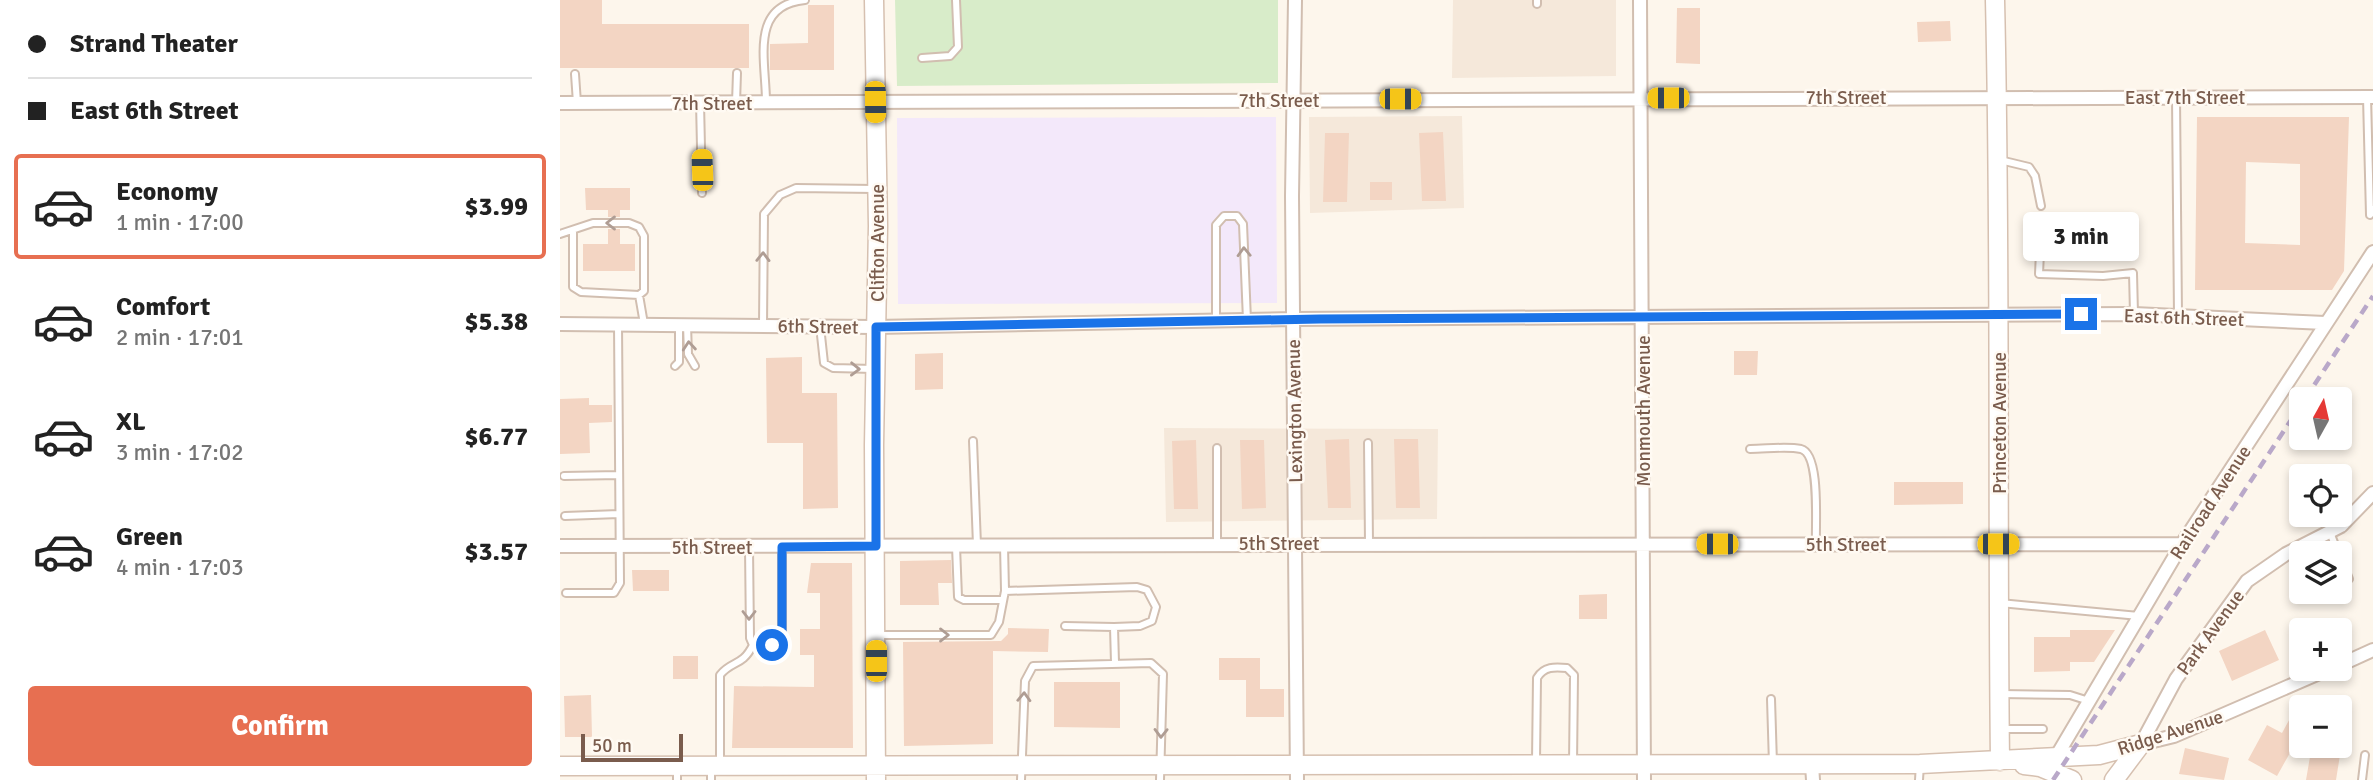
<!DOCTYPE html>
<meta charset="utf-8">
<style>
body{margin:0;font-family:Signika,sans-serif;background:#f6f6f6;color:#222;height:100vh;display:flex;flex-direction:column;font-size:26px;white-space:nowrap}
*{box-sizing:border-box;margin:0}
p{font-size:23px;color:#767676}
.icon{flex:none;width:38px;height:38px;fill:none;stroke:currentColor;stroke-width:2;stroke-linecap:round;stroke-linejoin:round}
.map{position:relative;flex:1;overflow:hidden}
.sheet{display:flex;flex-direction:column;background:#fff;width:560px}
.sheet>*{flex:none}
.guide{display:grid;align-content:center;height:154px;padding:0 28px;background:#fff}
.needle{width:46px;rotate:8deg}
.tools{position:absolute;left:1729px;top:387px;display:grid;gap:14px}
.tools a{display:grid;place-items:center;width:63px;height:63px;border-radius:7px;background:#fff;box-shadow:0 4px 10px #0003;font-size:35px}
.scale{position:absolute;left:21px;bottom:18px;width:102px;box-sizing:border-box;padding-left:7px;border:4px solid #7a5c4d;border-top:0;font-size:19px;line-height:24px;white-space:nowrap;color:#7a5c4d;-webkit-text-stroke:5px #fffaf3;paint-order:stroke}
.end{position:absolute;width:32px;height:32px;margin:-16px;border:9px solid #1a73e8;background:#fff;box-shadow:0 0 0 4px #fff}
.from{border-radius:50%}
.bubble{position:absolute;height:49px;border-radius:7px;background:#fff;box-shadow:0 4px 10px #0003;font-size:23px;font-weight:700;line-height:49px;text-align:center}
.car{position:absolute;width:21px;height:42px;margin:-21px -10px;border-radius:9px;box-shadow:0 0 5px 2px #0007;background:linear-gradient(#f5c518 24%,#345 0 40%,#f5c518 0 76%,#345 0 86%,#f5c518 0)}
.guide b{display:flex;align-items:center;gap:24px;height:66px;font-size:26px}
.guide b+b{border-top:2px solid #e0e0e0}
.guide i{width:18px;height:18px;background:#222}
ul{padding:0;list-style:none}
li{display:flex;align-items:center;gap:21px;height:105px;margin:0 14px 10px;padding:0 14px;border:4px solid transparent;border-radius:7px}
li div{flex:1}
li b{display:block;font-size:26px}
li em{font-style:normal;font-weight:700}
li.selected{border-color:#e76f51}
li>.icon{width:63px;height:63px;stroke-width:1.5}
.cta{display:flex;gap:14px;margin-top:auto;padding:14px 28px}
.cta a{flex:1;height:80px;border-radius:7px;background:#e76f51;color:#fff;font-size:28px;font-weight:700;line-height:80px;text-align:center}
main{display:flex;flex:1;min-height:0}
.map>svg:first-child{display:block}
</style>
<main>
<section class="sheet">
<div class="guide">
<b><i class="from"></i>Strand Theater</b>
<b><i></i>East 6th Street</b>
</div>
<ul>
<li class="selected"><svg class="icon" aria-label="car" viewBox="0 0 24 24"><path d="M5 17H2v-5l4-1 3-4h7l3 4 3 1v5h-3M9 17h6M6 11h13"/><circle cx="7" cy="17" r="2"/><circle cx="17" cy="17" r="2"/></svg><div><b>Economy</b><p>1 min · 17:00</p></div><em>$3.99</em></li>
<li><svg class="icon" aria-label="car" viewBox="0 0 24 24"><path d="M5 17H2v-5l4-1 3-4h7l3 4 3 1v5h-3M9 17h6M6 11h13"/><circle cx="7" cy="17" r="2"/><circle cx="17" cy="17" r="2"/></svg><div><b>Comfort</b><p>2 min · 17:01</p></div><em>$5.38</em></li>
<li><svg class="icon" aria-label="car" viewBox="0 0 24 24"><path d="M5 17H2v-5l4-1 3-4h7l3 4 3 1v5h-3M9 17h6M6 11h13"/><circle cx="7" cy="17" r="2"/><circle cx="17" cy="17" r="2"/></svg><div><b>XL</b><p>3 min · 17:02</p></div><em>$6.77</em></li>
<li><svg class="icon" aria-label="car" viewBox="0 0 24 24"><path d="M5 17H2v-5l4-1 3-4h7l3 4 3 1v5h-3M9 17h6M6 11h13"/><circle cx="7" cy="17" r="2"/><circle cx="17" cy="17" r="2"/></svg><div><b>Green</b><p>4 min · 17:03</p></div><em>$3.57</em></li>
</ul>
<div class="cta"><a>Confirm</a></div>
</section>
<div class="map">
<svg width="1813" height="780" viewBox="0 0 1813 780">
<rect width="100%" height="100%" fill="#fdf6ec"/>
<path fill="#f5e8da" d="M893,0H1056V76L892,78Z
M902,116L904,208L750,213L749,117Z
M604,428L878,429L877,519L606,522Z"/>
<path fill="#f3e8fa" d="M716,117L717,303L338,304L337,118Z"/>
<path fill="#d8ecc9" d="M335,0H718V83L337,86Z"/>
<path fill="#f3d5c3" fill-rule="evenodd" d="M0,0H42V24H189V68H0Z
M248,5H274V70H210V44L248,43Z
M1117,8H1140V64L1116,63Z
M1390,21L1391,41L1358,42L1357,22Z
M1637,117H1789L1784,271L1772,290H1635ZM1686,162L1740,164V245L1685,243Z
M883,132L886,201H862L859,133Z
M765,133H789L787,202H763Z
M810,182H832V200H810Z
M25,188H70V210H60V217H48V210H26Z
M48,229H60V244H75V271H23V244H48Z
M1174,351H1198L1197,375H1174Z
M383,353V389L355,390V354Z
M242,357V393H277L278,508L243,509V443H207L206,358Z
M29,398V405H52V422L29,423L30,453L0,454V399Z
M789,439L791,508H768L765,440Z
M834,439H858L860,508H836Z
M636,440L638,509H614L612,441Z
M680,440H704L706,508L682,509Z
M1334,482H1403V504L1334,505Z
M391,560L392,583H378L379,605H340V561Z
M251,563H292L293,748H172L174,686L254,687V655H240V629H260V593H247Z
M72,570H109V591H73Z
M1047,594V619H1019V595Z
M448,628L489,629L488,652L433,651V744L344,746L343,642L441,641L448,634Z
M1510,630H1555L1534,662H1510V671L1474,672V637H1510Z
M1705,630L1719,660L1672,681L1659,651Z
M113,656H138V679H113Z
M659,658H700V689H724V717H686V680H659Z
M494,682H560V728L494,727Z
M31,695L32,737H5L4,696Z
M1741,698V733L1717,776L1688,760L1707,725L1722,733Z
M1625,748L1669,758L1664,780L1619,774Z
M1751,751L1780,755L1776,780H1746Z"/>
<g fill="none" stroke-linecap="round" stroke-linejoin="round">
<defs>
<path id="lane" d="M977,0V4
M362,58L390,56L398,47L396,0
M15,74L17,103
M1616,97L1618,316
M1807,97L1810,215L1813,209
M140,102L142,193
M206,102C206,61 189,5 245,0
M176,103L177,73
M1440,160L1469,167L1475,176L1481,206
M1481,230L1479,274L1543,276L1573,273L1574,314
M0,234L33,223H69L79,227L84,236V291L79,295L21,292L13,287V231
M79,295L84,324
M656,320V225L664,216H677L683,224L687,320
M127,325L128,354L135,366
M203,325L204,214L220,195L236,188L315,189
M260,326L264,363L273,368L314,369
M115,366L119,362V325
M413,441L417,545
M808,443L809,543
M657,448V544
M1190,449C1206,449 1226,446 1241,449C1261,454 1255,526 1256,544
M4,476L59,475
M5,516L59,514
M1770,532L1778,553
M444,545L445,591L577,587L587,590L596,607L592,621L580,626L554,627
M396,546L398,597L404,600H443
M189,547L190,638L193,645L219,643L222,638V547
M1780,556L1789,579
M6,593H54L60,583L58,324
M1440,603L1579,616
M505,626L554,627L555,663
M318,635H431L439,622L445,591
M1441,694L1510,695L1529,701
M1211,699L1213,764
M1442,729H1483
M976,761L977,678C984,666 995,667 1007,668L1014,675L1013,764
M160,764V675C172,660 182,667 193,645
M151,767V780
M117,780V768
M461,780L465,681L473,666L591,663L603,674L600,780
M1359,780L1360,764
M1802,780L1805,755"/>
<path id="street" d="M735,0L732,196L737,780
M1080,0L1084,780
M0,103L1813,97
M0,324L316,327L733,319L1574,314L1765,323
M0,546L1622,544
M1780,665L1813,650
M1581,744L1616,679L1687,581L1726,554L1781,526L1813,493
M1581,744L1614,736L1771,668
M1496,757L1622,544L1813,252
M1252,765L1253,780"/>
<path id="secondary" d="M314,0L318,226L314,445L316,780
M1435,0C1441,254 1437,508 1440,761
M1464,765L1480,767L1512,780
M0,766L1360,764L1539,755L1581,744
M1554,780L1581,744"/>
</defs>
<use href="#lane" stroke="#d1beb0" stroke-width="10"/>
<use href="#street" stroke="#d1beb0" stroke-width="16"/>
<use href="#secondary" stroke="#d6c0b0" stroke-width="21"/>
<use href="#lane" stroke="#fff" stroke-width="6"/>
<use href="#street" stroke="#fff" stroke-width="12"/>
<use href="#secondary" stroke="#fff" stroke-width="18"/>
<path stroke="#b9a8c9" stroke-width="4.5" stroke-dasharray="10 7" stroke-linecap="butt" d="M1745,399L1813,296
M1493,780L1741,405"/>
</g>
<defs><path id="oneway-chevron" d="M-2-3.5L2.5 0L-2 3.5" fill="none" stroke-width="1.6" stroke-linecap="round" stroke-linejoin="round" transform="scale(1.75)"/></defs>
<g stroke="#af9d94">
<use href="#oneway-chevron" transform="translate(51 223) rotate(-180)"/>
<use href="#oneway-chevron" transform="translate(684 252) rotate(-92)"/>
<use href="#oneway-chevron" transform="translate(203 257) rotate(-89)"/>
<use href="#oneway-chevron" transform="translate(129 346) rotate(-95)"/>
<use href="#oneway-chevron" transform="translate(295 369) rotate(1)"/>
<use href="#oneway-chevron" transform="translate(189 615) rotate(90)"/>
<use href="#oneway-chevron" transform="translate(384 635)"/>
<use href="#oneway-chevron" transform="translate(464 697) rotate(-88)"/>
<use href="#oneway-chevron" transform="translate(601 733) rotate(91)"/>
</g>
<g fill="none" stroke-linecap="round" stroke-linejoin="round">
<path stroke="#1a73e8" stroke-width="9" d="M212,645L222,638V547L316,546V327L760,319L1521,314"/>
</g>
<g text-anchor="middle" stroke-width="5" stroke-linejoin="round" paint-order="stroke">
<g font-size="19" fill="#7a5c4d" stroke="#fffaf3">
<text x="1286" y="104">7th Street</text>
<text x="1625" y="104">East 7th Street</text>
<text x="719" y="107">7th Street</text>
<text x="152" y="110">7th Street</text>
<text transform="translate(317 243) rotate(-90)" y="7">Clifton Avenue</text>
<text transform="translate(1624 317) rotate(2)" y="7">East 6th Street</text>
<text transform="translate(258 326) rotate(1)" y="7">6th Street</text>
<text transform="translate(734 411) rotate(-91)" y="7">Lexington Avenue</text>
<text transform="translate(1083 411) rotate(-90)" y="7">Monmouth Avenue</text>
<text transform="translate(1439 423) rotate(-90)" y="7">Princeton Avenue</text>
<text transform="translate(1650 502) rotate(-57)" y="7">Railroad Avenue</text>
<text x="719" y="550">5th Street</text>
<text x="1286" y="551">5th Street</text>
<text x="152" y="554">5th Street</text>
<text transform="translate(1650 632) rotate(-54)" y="7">Park Avenue</text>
<text transform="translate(1610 732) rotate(-18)" y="7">Ridge Avenue</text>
</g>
</g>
</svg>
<div class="tools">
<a><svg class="needle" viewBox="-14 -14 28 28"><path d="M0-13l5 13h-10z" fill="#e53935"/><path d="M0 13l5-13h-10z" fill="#767676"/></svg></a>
<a><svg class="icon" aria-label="locate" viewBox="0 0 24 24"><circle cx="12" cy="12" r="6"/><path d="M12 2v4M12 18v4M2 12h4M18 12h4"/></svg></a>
<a><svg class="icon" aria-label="layers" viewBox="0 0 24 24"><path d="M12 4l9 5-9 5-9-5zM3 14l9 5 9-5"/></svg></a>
<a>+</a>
<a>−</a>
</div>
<div class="scale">50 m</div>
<i class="end from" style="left:212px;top:645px"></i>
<i class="end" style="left:1521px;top:314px"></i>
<div class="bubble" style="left:1463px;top:212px;width:116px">3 min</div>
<i class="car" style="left:1108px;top:98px;rotate:270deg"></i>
<i class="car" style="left:840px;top:99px;rotate:90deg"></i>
<i class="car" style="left:315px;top:102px;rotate:179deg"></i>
<i class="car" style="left:142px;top:170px;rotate:358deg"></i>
<i class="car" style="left:1157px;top:544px;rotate:270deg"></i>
<i class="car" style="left:1438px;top:544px;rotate:90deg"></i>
<i class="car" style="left:316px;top:661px;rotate:0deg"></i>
</div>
</main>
